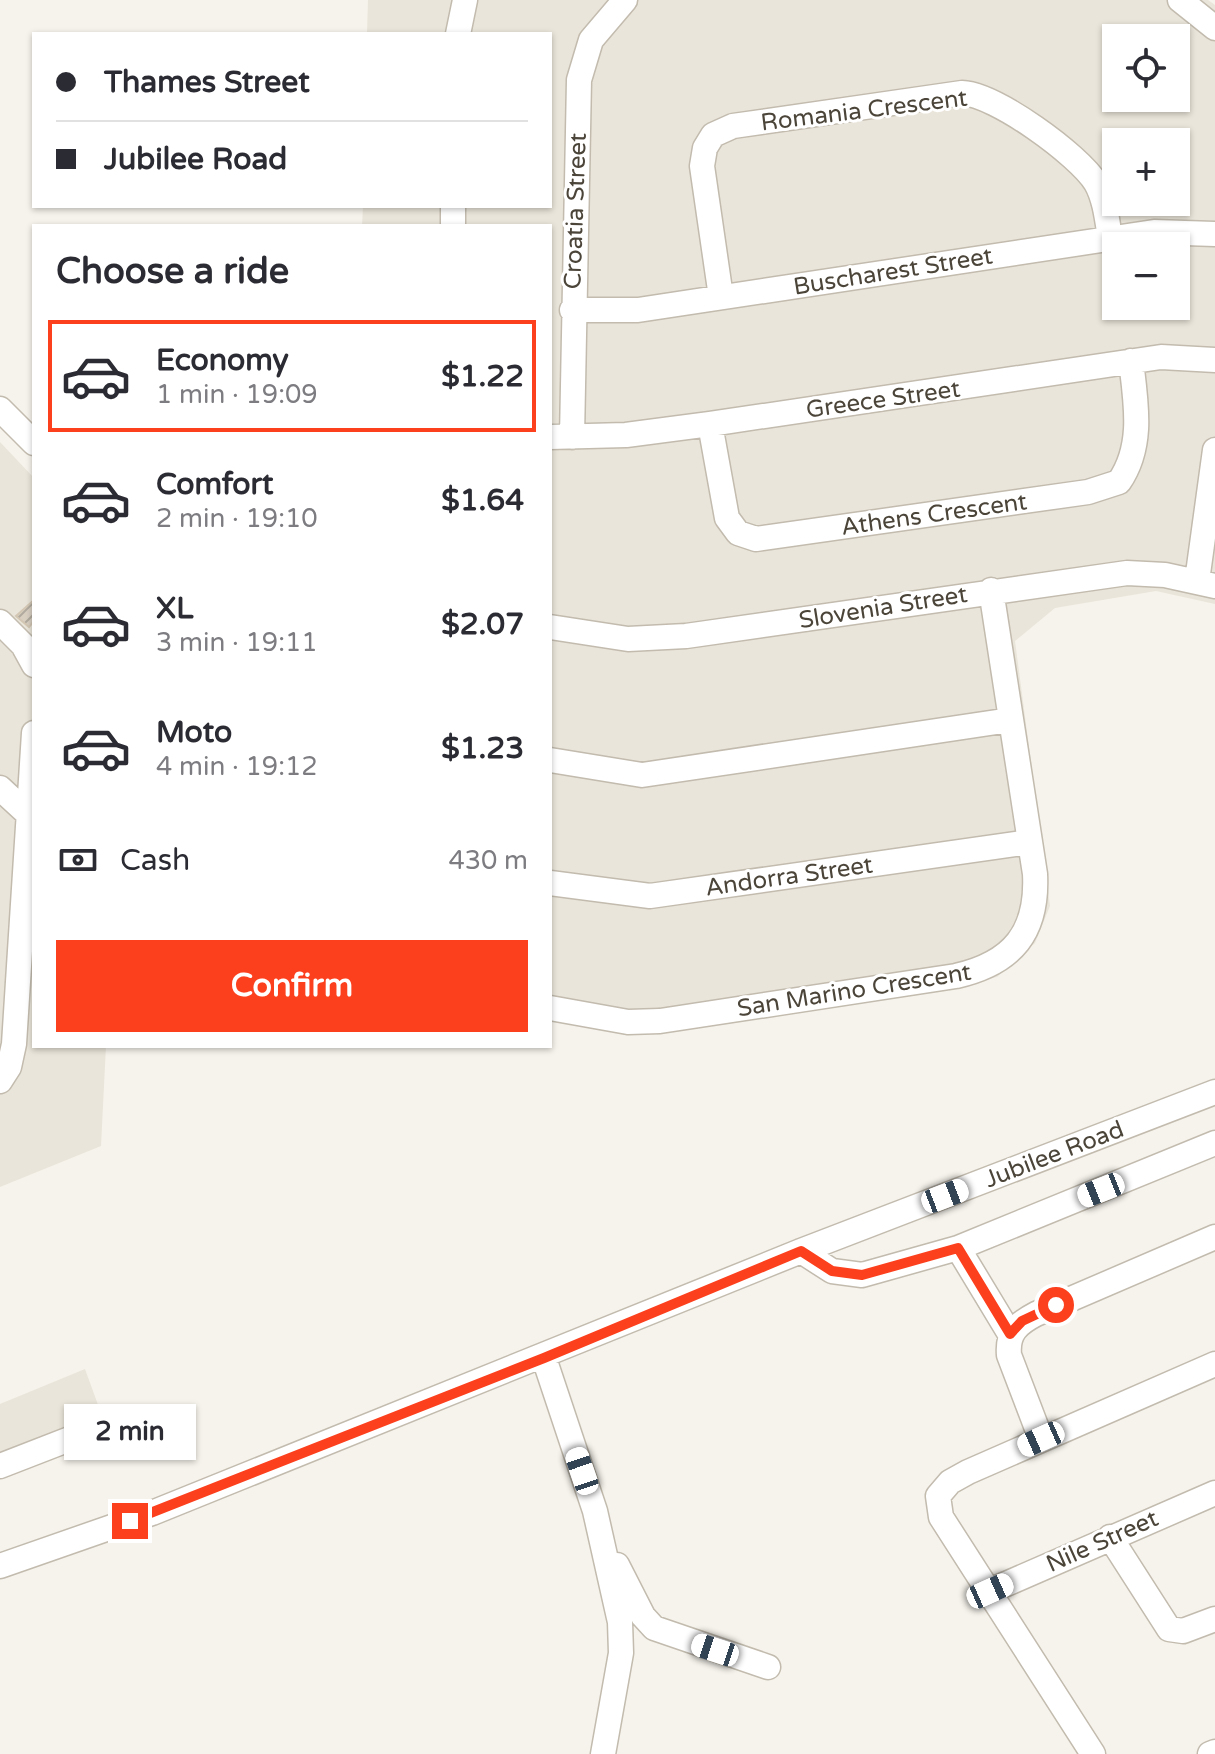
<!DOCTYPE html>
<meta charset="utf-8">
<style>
body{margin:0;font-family:"Varela Round",sans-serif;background:#f2f2f3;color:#2b2b33;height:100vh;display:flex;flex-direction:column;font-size:30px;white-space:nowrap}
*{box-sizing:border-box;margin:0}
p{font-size:26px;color:#7c7c81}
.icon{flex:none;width:44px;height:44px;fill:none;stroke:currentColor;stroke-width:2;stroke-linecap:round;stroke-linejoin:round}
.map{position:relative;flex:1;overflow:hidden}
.sheet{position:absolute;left:32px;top:224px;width:520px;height:824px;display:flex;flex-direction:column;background:#fff;border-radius:0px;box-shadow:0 2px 6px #0004}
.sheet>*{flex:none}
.guide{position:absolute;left:32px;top:32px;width:520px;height:176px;border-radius:0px;box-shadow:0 2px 6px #0004;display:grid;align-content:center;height:176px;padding:0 24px;background:#fff}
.controls{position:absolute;left:1102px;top:24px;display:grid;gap:16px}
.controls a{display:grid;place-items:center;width:88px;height:88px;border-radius:0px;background:#fff;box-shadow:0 2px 6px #0004;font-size:40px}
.end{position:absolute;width:36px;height:36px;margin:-18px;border:10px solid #fc3f1d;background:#fff;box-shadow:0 0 0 4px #fff}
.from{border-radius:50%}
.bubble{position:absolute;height:56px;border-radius:0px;background:#fff;box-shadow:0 2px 6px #0004;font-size:26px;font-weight:700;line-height:56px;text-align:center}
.car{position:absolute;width:24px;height:48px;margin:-24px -12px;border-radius:10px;box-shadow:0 0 6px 2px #0007;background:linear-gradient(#fff 24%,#345 0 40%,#fff 0 76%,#345 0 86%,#fff 0)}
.guide b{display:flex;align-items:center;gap:28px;height:76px;font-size:30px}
.guide b+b{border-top:2px solid #e1e1e2}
.guide i{width:20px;height:20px;background:#2b2b33}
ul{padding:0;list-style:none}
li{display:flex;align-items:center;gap:24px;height:112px;margin:0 16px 12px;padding:0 8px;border:4px solid transparent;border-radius:0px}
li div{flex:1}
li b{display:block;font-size:30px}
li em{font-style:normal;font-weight:700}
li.selected{border-color:#fc3f1d}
li>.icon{width:72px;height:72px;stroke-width:1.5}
h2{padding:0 24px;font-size:36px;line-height:96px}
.pay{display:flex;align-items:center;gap:20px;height:88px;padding:0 24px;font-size:30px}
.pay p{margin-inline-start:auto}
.button{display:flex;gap:16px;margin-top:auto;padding:16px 24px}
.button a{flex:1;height:92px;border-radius:0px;background:#fc3f1d;color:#fff;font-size:32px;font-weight:700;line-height:92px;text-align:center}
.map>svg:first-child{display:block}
</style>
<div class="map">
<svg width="1215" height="1754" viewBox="0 0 1215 1754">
<defs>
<pattern id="building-hatch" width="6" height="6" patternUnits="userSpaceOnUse" patternTransform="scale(2)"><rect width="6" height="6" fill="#d8cfc1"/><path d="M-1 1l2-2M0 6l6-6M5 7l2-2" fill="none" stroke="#b1aa9e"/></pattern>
</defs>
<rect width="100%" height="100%" fill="#f6f3ec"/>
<path fill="#eae5da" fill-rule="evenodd" d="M368,0H1208L1215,5V604L1156,591L1055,608L1015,641L1050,906L1035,943L997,977L955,986L634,1033L550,1016V226H362L363,206H550V34H367ZM1116,38H1176V98H1116ZM1116,142H1176V202H1116ZM1116,246H1176V306H1116Z
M0,442L34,478V1046H106L101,1146L0,1187Z
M85,1369L109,1435L0,1477V1404Z"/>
<path fill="url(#building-hatch)" stroke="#d3c7b4" stroke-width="2" d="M34,600V621L29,627L16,616Z"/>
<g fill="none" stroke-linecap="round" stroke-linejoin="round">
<defs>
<path id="minor" d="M1180,0L1215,28
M458,34L465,0
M453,226V206
M721,297L702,166L705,148L713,135L733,126L962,93C995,94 1079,155 1096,183C1105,199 1107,219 1110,238
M572,310H638L1154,232L1215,234
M0,409L34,443
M710,424L727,518L738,533L756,539L1088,492L1119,482C1144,446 1136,403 1131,361
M550,437L626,435L710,424L1161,357L1215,360
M572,437L579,80L591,40L625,0
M1197,581L1215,450
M0,622L23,645L34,665
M550,627L628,639L686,636L1127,573L1165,575L1215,586
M550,760L642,775L1010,720
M0,788L28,814
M550,883L650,896L1029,842
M550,1008L628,1022L660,1021L956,976C1013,963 1038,932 1035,874L991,590
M0,1081L9,1067L14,1044L34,733
M958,1248L1010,1334
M801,1251L832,1271L862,1275L958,1248L1215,1143
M544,1358L595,1511L620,1622L621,1653L603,1754
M1041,1439L1009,1355C1007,1333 1017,1324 1036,1314L1215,1237
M0,1466L98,1428
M1110,1537L1169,1629L1183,1631L1215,1619
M617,1565L643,1616L654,1628L768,1667
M0,1566L152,1513L801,1251L1215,1092
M990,1591L1215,1493
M1093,1754L941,1517L938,1496L950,1482L968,1472L1215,1364
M1210,1754L1215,1752"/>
</defs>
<use href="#minor" stroke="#c2bbae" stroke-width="27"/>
<use href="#minor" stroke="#fff" stroke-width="24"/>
</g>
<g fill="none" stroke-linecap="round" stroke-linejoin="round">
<path stroke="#fc3f1d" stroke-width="10" d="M130,1521L544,1358L801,1251L832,1271L862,1275L958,1248L1010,1334L1022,1321L1056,1305"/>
</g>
<g text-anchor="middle" stroke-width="6" stroke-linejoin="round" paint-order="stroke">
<g font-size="24" fill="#4b4439" stroke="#fff">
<text transform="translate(864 110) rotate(-7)" y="8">Romania Crescent</text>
<text transform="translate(575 211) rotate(-88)" y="8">Croatia Street</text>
<text transform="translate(893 271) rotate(-9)" y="8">Buscharest Street</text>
<text transform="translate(883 399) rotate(-8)" y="8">Greece Street</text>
<text transform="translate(934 514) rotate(-8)" y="8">Athens Crescent</text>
<text transform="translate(883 607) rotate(-9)" y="8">Slovenia Street</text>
<text transform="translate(789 876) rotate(-8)" y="8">Andorra Street</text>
<text transform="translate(854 990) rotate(-9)" y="8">San Marino Crescent</text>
<text transform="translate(1054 1154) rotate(-21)" y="8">Jubilee Road</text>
<text transform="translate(1102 1541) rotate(-24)" y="8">Nile Street</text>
</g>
</g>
</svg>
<div class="controls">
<a><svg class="icon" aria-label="locate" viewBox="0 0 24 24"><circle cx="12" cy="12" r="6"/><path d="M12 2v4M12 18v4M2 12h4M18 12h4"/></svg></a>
<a>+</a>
<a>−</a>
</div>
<i class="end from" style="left:1056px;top:1305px"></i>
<i class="end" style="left:130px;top:1521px"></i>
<div class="bubble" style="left:64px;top:1404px;width:132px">2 min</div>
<i class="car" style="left:1101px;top:1190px;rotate:248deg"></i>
<i class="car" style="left:945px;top:1196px;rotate:69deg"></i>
<i class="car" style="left:1041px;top:1439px;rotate:246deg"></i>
<i class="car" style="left:582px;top:1471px;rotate:341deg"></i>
<i class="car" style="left:990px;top:1591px;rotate:66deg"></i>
<i class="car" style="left:715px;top:1650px;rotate:288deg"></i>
<div class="guide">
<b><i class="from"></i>Thames Street</b>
<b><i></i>Jubilee Road</b>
</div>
<section class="sheet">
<h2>Choose a ride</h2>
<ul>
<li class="selected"><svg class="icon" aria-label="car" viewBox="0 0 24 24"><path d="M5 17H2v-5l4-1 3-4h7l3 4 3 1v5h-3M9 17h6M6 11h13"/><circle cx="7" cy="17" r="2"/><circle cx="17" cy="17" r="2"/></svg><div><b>Economy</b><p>1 min · 19:09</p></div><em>$1.22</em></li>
<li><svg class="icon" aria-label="car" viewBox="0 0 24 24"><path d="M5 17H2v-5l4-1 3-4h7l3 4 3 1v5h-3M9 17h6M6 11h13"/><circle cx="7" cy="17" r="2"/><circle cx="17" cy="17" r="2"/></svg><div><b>Comfort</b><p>2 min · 19:10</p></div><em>$1.64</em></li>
<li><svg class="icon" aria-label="car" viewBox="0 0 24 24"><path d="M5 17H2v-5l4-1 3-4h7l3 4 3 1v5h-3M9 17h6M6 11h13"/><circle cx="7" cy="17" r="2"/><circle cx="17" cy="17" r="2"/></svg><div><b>XL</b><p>3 min · 19:11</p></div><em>$2.07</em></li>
<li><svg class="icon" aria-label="car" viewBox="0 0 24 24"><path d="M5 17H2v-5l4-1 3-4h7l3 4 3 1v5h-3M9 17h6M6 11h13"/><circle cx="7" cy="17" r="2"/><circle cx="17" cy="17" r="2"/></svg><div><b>Moto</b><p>4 min · 19:12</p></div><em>$1.23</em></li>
</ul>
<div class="pay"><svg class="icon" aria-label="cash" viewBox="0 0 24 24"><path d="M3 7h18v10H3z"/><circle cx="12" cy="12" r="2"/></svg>Cash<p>430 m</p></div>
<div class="button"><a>Confirm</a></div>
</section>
</div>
